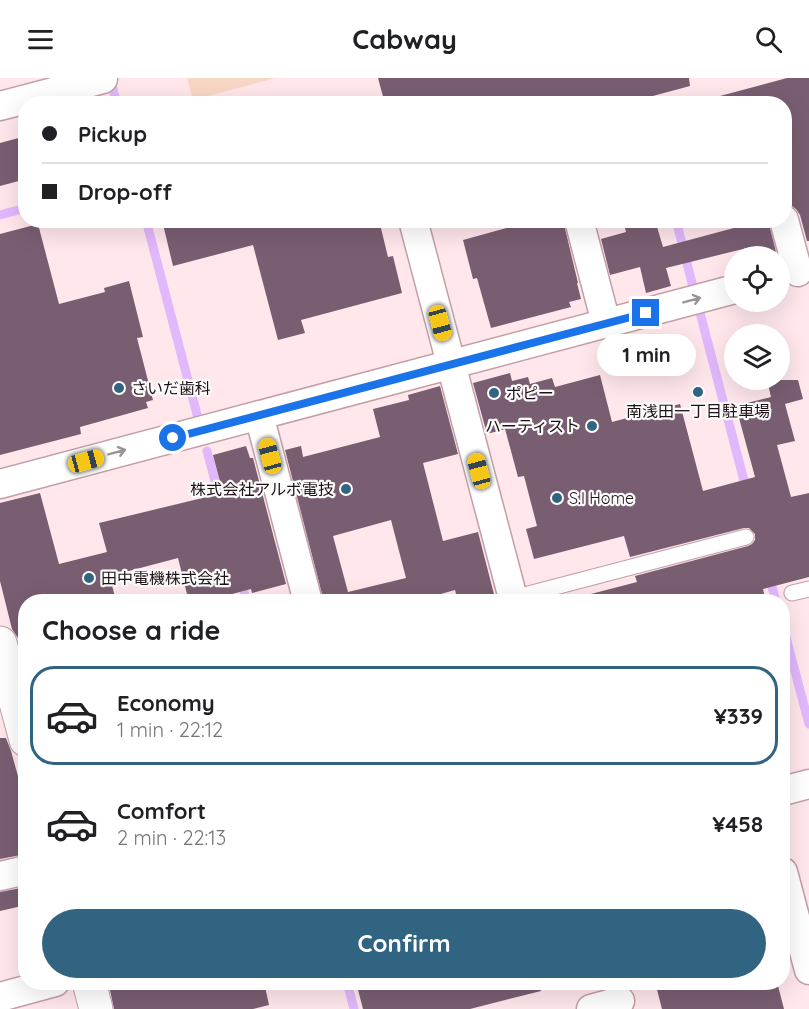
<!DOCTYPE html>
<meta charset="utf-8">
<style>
body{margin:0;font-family:Quicksand,"Noto Sans JP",sans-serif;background:#f2f2f2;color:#202124;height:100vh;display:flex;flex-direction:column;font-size:22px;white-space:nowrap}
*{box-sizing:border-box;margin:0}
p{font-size:20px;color:#757577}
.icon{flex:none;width:33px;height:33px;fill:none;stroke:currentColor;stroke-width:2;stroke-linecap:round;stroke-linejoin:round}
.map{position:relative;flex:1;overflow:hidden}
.drawer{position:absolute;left:18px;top:516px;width:772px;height:396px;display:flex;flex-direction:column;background:#fff;border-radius:24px;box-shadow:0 6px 24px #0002}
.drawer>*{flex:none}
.banner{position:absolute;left:18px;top:18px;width:774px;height:132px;border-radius:24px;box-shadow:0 6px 24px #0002;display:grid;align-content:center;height:132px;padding:0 24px;background:#fff}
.buttons{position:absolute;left:724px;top:168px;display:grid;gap:12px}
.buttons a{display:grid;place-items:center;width:66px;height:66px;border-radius:50%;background:#fff;box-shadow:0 6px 24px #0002;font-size:30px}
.end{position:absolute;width:27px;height:27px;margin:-14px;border:8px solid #1a73e8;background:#fff;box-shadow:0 0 0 3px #fff}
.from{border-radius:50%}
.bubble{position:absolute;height:42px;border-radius:21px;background:#fff;box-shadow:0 6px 24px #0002;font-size:20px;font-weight:700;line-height:42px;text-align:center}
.car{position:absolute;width:18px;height:36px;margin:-18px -9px;border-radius:8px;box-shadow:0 0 4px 2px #0007;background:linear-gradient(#f5c518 24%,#345 0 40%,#f5c518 0 76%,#345 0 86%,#f5c518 0)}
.banner b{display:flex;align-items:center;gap:21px;height:57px;font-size:22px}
.banner b+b{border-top:2px solid #e0e0e0}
.banner i{width:15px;height:15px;background:#202124}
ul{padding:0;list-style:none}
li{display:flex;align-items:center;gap:18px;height:99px;margin:0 12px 9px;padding:0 12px;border:3px solid transparent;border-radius:24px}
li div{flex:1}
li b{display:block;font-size:22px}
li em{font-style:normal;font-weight:700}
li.current{border-color:#306481}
li>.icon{width:54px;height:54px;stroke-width:1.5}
h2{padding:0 24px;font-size:27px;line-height:72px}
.primary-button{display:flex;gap:12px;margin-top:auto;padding:12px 24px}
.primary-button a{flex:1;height:69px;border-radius:36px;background:#306481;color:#fff;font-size:24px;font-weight:700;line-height:69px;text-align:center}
header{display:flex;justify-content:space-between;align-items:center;height:78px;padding:0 24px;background:#fff;font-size:27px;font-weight:700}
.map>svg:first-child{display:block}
</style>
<header><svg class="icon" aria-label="menu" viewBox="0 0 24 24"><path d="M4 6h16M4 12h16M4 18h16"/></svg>Cabway<svg class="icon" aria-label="search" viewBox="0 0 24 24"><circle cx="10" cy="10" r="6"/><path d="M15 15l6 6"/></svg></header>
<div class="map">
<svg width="809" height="931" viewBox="0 0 809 931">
<rect width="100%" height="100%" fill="#ffe7ec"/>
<path fill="#f8d8c5" d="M187,0H276L193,22Z"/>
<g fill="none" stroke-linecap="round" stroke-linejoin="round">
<path stroke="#e2b8fd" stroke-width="9" d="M110,0L117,26
M638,0L645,26
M0,137L26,130
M146,142L199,344
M676,142L694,213
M699,231L747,414
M207,373L221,425
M769,497L776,524
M241,503L247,524
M783,548L809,646
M347,904L354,931"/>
</g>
<path fill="#795e71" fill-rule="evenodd" d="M378,0H689L690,8L623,26H385Z
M787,0H809V163H807L800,137L796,131L792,128L784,101V26H721L720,18Z
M26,58V101L0,108V65Z
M162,142H379L388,179L393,178L402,215L301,242L305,255L278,262L253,167L173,188Z
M541,142H563L578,205H577L581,221L569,224L571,229L491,250L477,200L473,201L463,162L514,148L515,150Z
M623,142H655L663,169L745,147L744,142H768L777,178H754L751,169L666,190L671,208L646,215L640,189L610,197L601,161L626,154Z
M38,146L59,226L105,214L104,210L129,203L143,259L137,260L153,322L146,324L148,330L80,349L81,356L0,377V156Z
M510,295L512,303L528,299L530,306L552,300L555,309L600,297L612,344L680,326L703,413L755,399L739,340L750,338L747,325L771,319L767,302H798L803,321L785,326L795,363L777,367L791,419L809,415V499L763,511L766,524H592L591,516L637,504L635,498L748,468L752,466L755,462V456L749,450H744L630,479L624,458L534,481L526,451L537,448L524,398L518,399L505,351L487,356L473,305Z
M440,308L458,376L423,385L443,463L478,454L496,524H458L455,512L412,524H324L285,372L301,368L303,379L380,359L373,331L409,322L408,317ZM391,442L406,500L348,514L333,458Z
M246,368L250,380H253L286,506L252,515L251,511L202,524H189L178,480L110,498L116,524H26V588L18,560L12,551L0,503V425L40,415L59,486L107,474L99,445L223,415L213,377Z
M0,660H6L11,673L26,727V776L0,781Z
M26,809V827L0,833V814Z
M138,904H150L151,910L173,904H264L269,927L253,931H114L110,912Z
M356,904H540L541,913L470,931H363Z
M655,904H777L784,931H662Z"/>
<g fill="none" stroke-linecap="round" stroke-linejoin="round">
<defs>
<path id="lane" d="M792,515L809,511
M513,520L746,459"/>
<path id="street" d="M0,28L103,1
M413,142L514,524
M579,142L606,245
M784,142L798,194
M259,337L308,524
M0,406L735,211
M783,713L809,706
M783,794L809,892
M0,798L26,792
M0,919L55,904
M591,931L620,923"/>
<path id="secondary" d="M0,565L26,662
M89,904L96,931"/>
</defs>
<use href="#lane" stroke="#c39fa7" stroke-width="17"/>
<use href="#street" stroke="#c39fa7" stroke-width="31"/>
<use href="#secondary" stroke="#c39fa7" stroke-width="35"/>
<use href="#lane" stroke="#fff" stroke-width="15"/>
<use href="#street" stroke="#fff" stroke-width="28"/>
<use href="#secondary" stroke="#fff" stroke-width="33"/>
</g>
<defs><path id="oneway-shaft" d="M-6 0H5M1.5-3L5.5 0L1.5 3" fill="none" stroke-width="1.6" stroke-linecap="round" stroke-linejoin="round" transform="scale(1.5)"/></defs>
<g stroke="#9a9496">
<use href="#oneway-shaft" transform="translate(692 222) rotate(-15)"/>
<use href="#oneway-shaft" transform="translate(117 374) rotate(-15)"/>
</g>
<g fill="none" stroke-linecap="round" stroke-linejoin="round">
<path stroke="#1a73e8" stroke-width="8" d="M173,360L646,235"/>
</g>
<g fill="#306481" stroke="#fbfbfb" stroke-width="2">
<circle cx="119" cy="310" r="6"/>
<circle cx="698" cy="314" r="6"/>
<circle cx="494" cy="315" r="6"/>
<circle cx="592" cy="348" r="6"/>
<circle cx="346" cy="411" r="6"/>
<circle cx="557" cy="420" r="6"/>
<circle cx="89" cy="500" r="6"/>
</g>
<g text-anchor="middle" stroke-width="4.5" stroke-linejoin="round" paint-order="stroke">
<g font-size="16" fill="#1f1216" stroke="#fbfbfb" text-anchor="start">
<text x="131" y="316">さいだ歯科</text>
<text x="506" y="321">ポピー</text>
<text x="698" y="339" text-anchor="middle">南浅田一丁目駐車場</text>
<text x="580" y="354" text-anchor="end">ハーティスト</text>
<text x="334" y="417" text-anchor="end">株式会社アルボ電技</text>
<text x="569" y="426">S.I Home</text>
<text x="101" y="506">田中電機株式会社</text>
</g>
</g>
</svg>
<div class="buttons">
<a><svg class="icon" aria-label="locate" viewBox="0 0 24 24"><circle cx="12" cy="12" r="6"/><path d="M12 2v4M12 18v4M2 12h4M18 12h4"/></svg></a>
<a><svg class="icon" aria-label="layers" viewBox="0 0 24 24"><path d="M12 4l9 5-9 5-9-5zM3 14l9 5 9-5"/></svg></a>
</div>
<i class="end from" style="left:173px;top:360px"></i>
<i class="end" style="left:646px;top:235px"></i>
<div class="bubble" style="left:597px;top:256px;width:99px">1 min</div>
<i class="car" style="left:440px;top:245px;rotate:165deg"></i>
<i class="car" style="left:270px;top:378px;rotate:345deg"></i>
<i class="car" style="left:86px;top:383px;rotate:75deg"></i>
<i class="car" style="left:479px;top:393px;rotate:345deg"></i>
<div class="banner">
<b><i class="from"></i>Pickup</b>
<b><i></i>Drop-off</b>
</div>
<section class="drawer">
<h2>Choose a ride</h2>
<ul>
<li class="current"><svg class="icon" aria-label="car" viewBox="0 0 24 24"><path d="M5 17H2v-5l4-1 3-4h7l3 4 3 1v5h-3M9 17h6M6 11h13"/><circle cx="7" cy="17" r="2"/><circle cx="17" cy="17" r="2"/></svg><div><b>Economy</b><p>1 min · 22:12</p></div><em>¥339</em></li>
<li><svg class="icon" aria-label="car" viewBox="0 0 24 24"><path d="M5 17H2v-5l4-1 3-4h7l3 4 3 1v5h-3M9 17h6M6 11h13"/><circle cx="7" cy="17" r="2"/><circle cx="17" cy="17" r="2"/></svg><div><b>Comfort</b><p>2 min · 22:13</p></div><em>¥458</em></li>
</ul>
<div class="primary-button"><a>Confirm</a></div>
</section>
</div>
